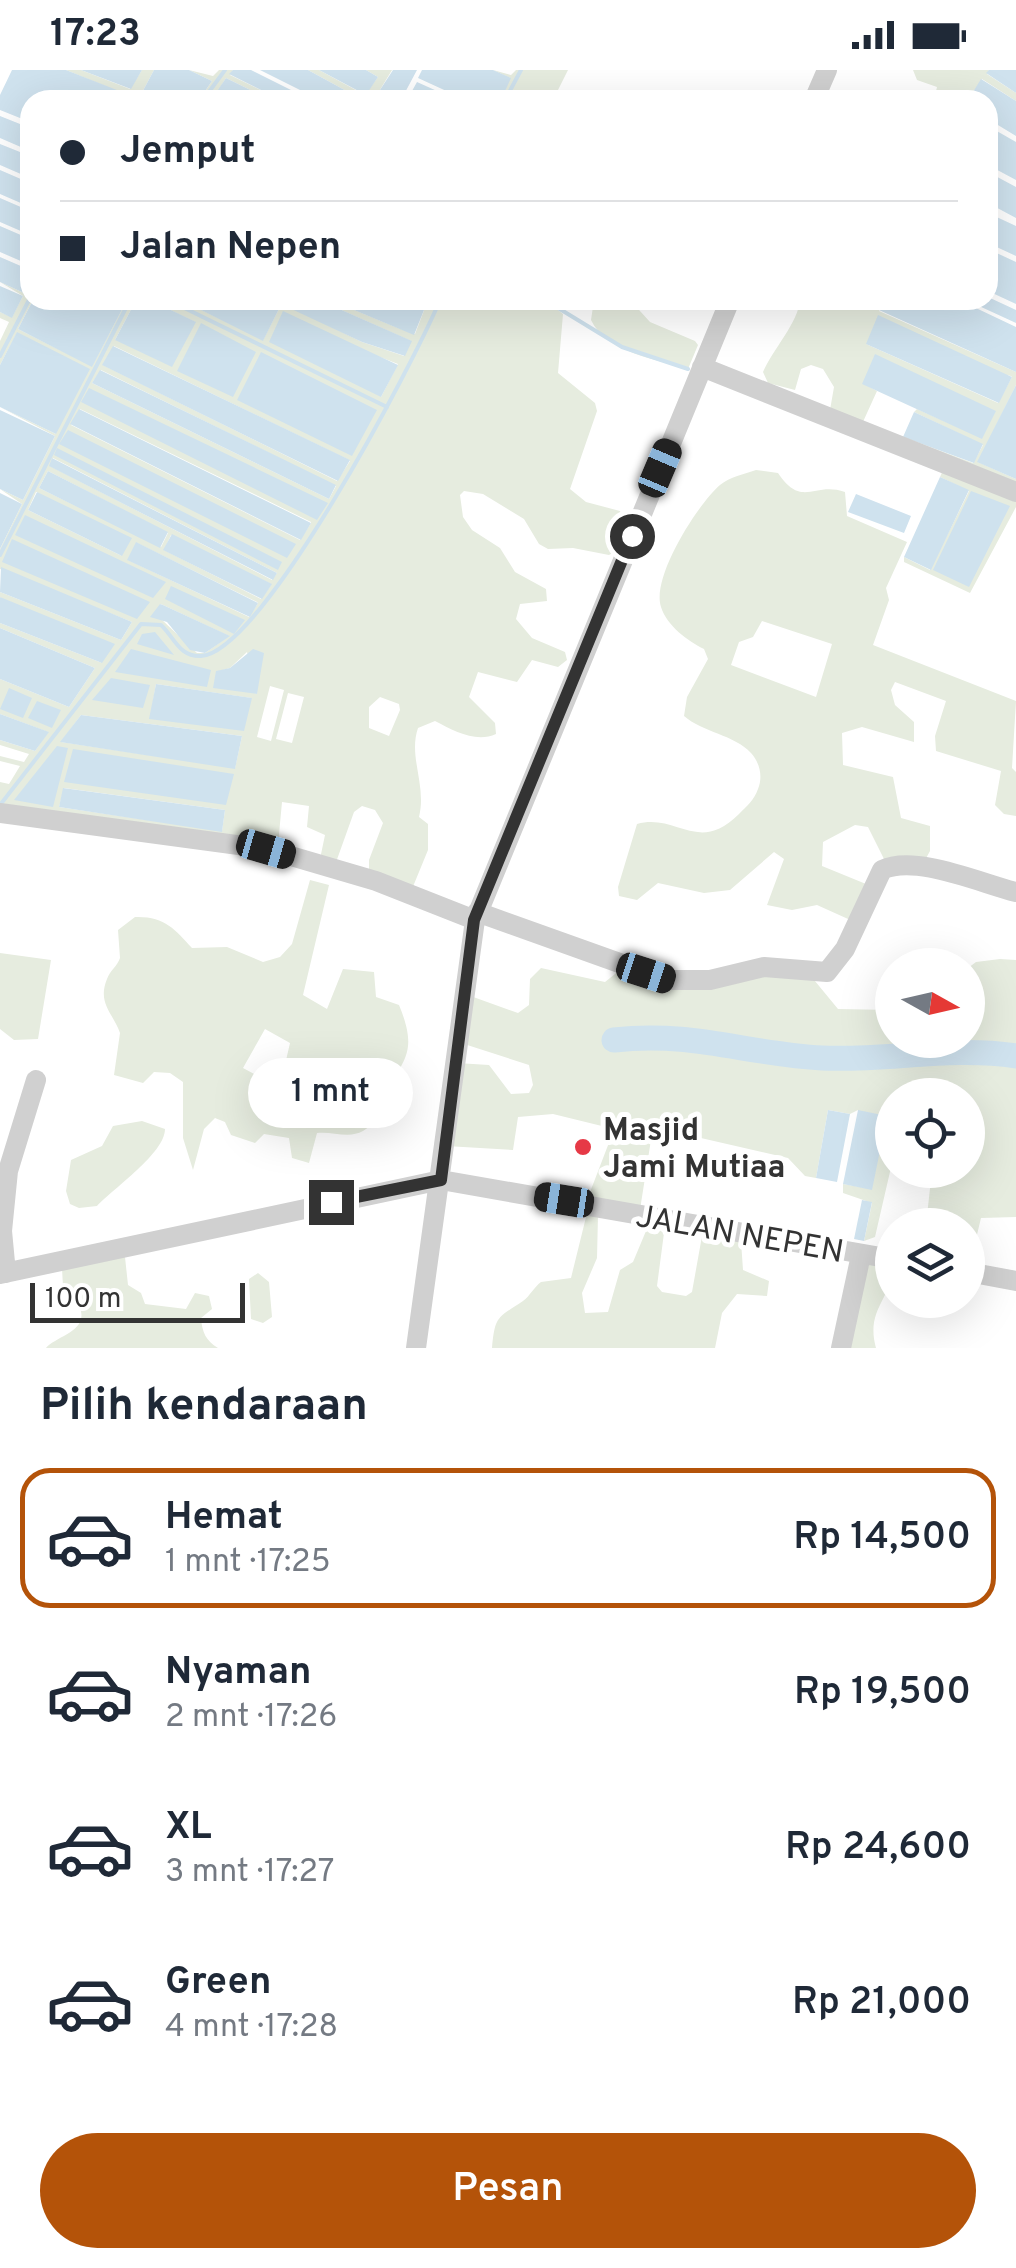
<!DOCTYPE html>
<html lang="id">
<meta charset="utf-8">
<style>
body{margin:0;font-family:Overpass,sans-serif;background:#f6f6f7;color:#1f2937;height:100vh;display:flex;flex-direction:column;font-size:38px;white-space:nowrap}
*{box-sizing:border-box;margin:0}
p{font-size:32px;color:#747a83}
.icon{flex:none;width:55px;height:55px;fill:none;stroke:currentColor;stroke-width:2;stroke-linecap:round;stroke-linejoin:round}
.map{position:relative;height:1278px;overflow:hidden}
.side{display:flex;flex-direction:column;background:#fff;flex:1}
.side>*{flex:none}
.top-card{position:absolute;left:20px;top:20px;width:978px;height:220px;border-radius:30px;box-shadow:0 10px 40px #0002;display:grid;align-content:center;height:220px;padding:0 40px;background:#fff}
.needle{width:65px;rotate:98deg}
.fabs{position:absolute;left:875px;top:878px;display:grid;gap:20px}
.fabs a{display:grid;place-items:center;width:110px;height:110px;border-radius:50%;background:#fff;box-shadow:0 10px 40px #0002;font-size:50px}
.scale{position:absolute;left:30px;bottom:25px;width:215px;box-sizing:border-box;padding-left:10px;border:5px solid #333;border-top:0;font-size:28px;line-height:35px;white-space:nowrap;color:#333;-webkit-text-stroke:8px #fff;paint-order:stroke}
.end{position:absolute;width:45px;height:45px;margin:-22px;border:12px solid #333;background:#fff;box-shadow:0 0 0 5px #fff}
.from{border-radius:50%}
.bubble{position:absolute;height:70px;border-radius:35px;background:#fff;box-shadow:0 10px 40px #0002;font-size:32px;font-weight:600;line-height:70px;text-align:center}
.car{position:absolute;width:30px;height:60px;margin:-30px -15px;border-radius:12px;box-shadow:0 0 8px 2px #0007;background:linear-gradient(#222 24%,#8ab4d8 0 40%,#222 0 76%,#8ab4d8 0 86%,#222 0)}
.top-card b{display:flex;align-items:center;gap:35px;height:95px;font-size:38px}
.top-card b+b{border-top:2px solid #e0e1e3}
.top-card i{width:25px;height:25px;background:#1f2937}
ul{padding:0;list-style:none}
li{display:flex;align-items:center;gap:30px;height:140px;margin:0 20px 15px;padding:0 20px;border:5px solid transparent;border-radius:30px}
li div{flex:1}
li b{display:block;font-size:38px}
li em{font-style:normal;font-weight:600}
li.on{border-color:#b45309}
li>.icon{width:90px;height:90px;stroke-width:1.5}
h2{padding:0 40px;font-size:45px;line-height:120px}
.primary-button{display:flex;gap:20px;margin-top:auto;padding:20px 40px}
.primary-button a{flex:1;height:115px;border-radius:60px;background:#b45309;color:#fff;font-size:40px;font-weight:600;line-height:115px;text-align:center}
.status{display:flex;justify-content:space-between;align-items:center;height:70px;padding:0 50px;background:#fff;direction:ltr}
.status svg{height:28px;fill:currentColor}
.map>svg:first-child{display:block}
</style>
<div class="status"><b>17:23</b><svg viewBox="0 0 49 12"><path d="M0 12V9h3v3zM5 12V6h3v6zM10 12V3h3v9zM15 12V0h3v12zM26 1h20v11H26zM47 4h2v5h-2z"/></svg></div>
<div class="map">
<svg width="1016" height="1278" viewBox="0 0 1016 1278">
<rect width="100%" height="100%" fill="#fff"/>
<path fill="#e6ecdf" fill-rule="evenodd" d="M66,0H81L130,19L142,0H154L138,30H124L127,25Z
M189,0L213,6L219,0H233L230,5L281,30H271L226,8L212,30H199L212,11Z
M308,0H319L365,25L378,7L366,0H392L378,23L392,30H363Z
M493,0L511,5L516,0H568L553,30H501L510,8Z
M913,0H989L987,4L1016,23V31L982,9L968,30H934L937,17L917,10Z
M0,212L24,223L30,213L33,230L18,259L92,296L127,230H136L115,270L195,252L150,230H181L263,270L279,239L260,230L279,235L288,230L286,235L362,272L404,286L411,271L319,230C338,230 391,257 415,264L428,230H545L563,244L558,303L595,333L597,341L570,419L586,432L620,441L626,455L616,481L609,485L573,478L548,479L539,474L524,449L483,424L464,421L460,425L463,447L472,460L500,478L515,502L546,519L547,531L520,534L516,549L532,568L565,582L567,590L558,597L532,590L517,612L478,602L469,627L495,653L496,664C476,673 454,661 435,651L418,658C408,687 427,715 419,747L428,754V780L412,819L369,803V790L383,753L375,740L362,736L354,742L335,795L320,789L325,765L307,757L309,736L282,732L278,775L0,743V712L9,714L20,696L0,691V686L24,692L29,684L0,675V670L35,681L48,662L0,644V609L69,637L95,598L0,558V553L102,593L0,527V522L121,570L132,552L0,499V479L22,434L0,419L23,430L55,366L0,337L56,364L17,263L0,295V271L9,252L0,248V242L12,247L23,226ZM114,276L349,390L350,391L337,411L103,295ZM362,280L398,294L381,327ZM101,300L336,416L329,429L92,313ZM80,339L311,452V453L300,470L71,355ZM52,389L53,388L277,503L272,510L50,396ZM48,401L168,463L161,477L39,418ZM36,422H37L122,486L28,440ZM171,465L271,514V515L261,529L164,480ZM137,473L257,532L258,533L249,547L128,490ZM160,534L163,535L229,566L205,583H197L160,548ZM247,582L257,624L216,602L230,598ZM156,614L251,628L252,629L150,649ZM270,616L284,620L271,671L257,667ZM288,623L304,627L292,673L276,669ZM380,627L399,634L400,640L389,666L369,658V637ZM81,645L242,666L235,698L61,672ZM64,718L225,740L222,761L59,737Z
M594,230H630L650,252L695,271L698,275L688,299C658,290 606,282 591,250Z
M800,230H883L879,241L1016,302V315L978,392L1016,409V437L970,523L904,492V487L930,500L969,421L940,407L945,396L903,367L973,393L983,375L914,342L917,339L982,368L862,313L877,321L862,354L830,340L834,317L823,299L811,295L801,299L795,320L768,313L763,302C773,279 798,253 800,230ZM866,274L1011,306L1012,307L998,333Z
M756,400L778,403C802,439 814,411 845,422L847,446L907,472L886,518L889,530L873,575L1016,631L1012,698L1016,702V746L1004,744L995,735L1001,701L936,681L935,666L946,631L895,612L891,620L895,635L914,652V672L862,657L842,663L843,695L893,707L901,748L930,756V781L924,792L888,797L868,757L855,755L823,772L822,796L866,814L857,853L817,835L792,840L767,835L784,789L774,782L730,820L704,823L658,813L637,830L619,826L618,817L637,754C677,743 698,785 739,744C747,736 754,730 758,719C763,707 760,693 751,683C735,665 702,662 684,646L687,627L708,589L704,579C688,571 667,556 661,537C651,507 698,434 720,415C730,407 744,404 756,400ZM762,551L832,574L816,627L731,595L739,572L753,567Z
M310,810L329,815L303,925L327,939L343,899L374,902L376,927L399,935C420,986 401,989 384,1029C379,1042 375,1054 363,1061C349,1069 332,1061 317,1063L309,1093L292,1088L289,1068L264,1064L255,1073L231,1065L225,1052L215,1048L204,1059L193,1100L183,1068V1012L170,1003L154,1002L143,1013L114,1005L120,963C113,943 97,933 107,909C110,900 117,897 120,888L118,860L135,847C164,846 175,859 192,878L227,877L263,892L280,887L292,874ZM265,959L290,973L281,1012H269L243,998ZM315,988L333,991L327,1026L310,1018Z
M0,883L51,890L38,969L14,970L0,959Z
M1000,889L1016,890V1147L981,1148L968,1202V1155H926L932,1100H968V1025H892V1093L875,1167L864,1171L872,1133L843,1123V1114L872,1119L858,1040L850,1044L828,1040L816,1108L805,1106L788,1088L653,1057L639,1146L587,1130L610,1070V1058L553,1044L518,1047L513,1080L446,1076L457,993L489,995L511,1024L529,1023L533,1015L529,995L461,973L465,924L518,943L529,935L530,909L541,898L605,912L625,896L667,910L739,903L810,905L838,939L892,940V970H968V898L976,892Z
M142,1051L165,1059C165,1083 114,1118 97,1136L79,1138L70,1134L66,1121L71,1090L102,1076L113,1056Z
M587,1143L598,1145L597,1188L582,1223L585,1243L608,1242L620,1200L633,1192L646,1161L654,1157L664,1163L657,1216L662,1222L686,1226L692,1222L702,1166L741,1171L743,1200L769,1211L767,1226L737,1224L722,1243L715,1278H492C495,1245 498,1248 523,1231C530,1226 534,1217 541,1212L571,1208Z
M125,1187L128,1215L141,1223L145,1234L186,1239L195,1223L209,1226L212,1239L201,1248C202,1262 206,1271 218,1278H46C56,1266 91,1261 79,1236C76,1228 67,1226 63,1217L62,1198Z
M869,1194L892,1199C893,1227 865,1239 876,1278H846Z
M258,1203L269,1212L272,1247L263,1253L251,1249L249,1209Z"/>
<path fill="#cfe2ee" d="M12,0H66L127,24L124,30H30V52L0,40V25Z
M81,0H142L131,19Z
M154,0H189L212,11L199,30H138Z
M233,0H251L311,30H281L229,4Z
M260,0H308L363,30H320Z
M319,0H366L378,7L366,25Z
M393,0H417L401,30L378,23Z
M422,0H493L511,8L501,30H466L418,8Z
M989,0H1016V23L986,3Z
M226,8L271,30H211Z
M981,9L1016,31V66L988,49V30H968Z
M417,12L457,30H407Z
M0,46L30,58V81L0,68Z
M988,56L1016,72V110L988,95Z
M0,74L30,86V108L0,95Z
M0,100L30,113V137L0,124Z
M988,102L1016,117V148L988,133Z
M0,128L30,141V165L0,152Z
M988,143L1016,156V186L988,173Z
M0,156L30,169V195L0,182Z
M988,179L1016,192V234L988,221Z
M0,187L30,200L24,223L0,212Z
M0,216L23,226L12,248L0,242Z
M988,227L1016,240V253L966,230Z
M33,230H127L92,297L18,259Z
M136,230H150L196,252L172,297L115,270Z
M181,230H260L279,239L263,271Z
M288,230H319L412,271L405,286L362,272L285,236Z
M330,230H428L414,265Z
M883,230H959L1016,257V302L879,240Z
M283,241L398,295L381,327L269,272Z
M878,245L1012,307L999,333L866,274Z
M201,253L256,282L233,327L177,301Z
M17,262L90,299L56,364L0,337V295Z
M113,276L350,390L338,411L102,295Z
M261,282L377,340L352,386L237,330Z
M875,284L996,341L982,369L862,314Z
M100,300L336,415L329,429L92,313Z
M1016,315V409L977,392Z
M89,318L328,433L317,450L81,332Z
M79,339L311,453L301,470L70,354Z
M0,340L55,366L23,430L0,419Z
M914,342L983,374L974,393L903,367Z
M68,360L296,474L287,488L59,374Z
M57,378L282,492L278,500L54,385Z
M52,388L277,503L273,510L49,396Z
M48,401L168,462L160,478L39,418Z
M940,407L969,420L931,500L904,487Z
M971,421L1010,436L969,517L933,500Z
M37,422L132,468L122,486L28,440Z
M0,423L22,434L0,479Z
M856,424L911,446L904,463L848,442Z
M25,445L166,512L153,528L15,465Z
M172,464L272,514L262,529L163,480Z
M12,469L150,532L137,549L2,492Z
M136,472L258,533L250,547L127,490Z
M1,497L132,552L121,570L0,522Z
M171,516L245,550L234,564L165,529Z
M0,527L115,574L102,593L0,553Z
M160,534L163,535L230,566L205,583L190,580L167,552L150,547Z
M0,558L95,598L69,637L0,609Z
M155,562L174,585L137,574L142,564Z
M131,579L211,600L207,617L115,602Z
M253,579L264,583L257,624L213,618L216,601L230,598Z
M111,608L150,615L143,638L92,630Z
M156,614L252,628L244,661L149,649Z
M9,618L32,628L23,648L0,639Z
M37,631L61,640L52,658L28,648Z
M0,644L49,662L35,681L0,670Z
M81,645L242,666L235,699L60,672Z
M57,676L68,678L53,737L14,730Z
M73,679L234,704L226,735L64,712Z
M63,718L225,740L222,762L59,737Z
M828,1040L850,1044L837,1112L816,1108Z
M858,1040L887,1046L872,1120L843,1114Z
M862,1130L872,1132L864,1171L854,1169Z"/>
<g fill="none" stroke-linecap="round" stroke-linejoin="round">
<path stroke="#cfe2ee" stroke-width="4" d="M132,30L134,27
M203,30L225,0
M505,30L521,0
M168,230L387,337
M545,230L622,277L688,299
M0,286L30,228
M0,485L130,230
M0,735L141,554L161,555C175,568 179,587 201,586C263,582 414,292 440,230"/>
<path stroke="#cfe2ee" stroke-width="25" d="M614,970C693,961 746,984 822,988C887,991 952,976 1016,986"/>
<path stroke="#d0d0d0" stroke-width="20" d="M814,30L827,0
M702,297L1016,422
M0,743L267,779L376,811L475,850
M477,842L667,910H710L764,897L827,902L845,879L882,800C915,784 980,813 1016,822
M968,1202L1016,1211
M6,1203L2,1161L8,1101L36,1010
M0,1204L441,1110L892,1189
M416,1278L475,850L730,230
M841,1278L861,1185"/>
</g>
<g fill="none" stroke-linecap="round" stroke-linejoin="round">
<path stroke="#333" stroke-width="12" d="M331,1132L441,1110L474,850L632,466"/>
</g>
<circle fill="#e63946" stroke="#fff" stroke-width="4" cx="583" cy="1077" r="10"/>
<g text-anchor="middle" stroke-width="10" stroke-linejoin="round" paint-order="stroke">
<g font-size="32" font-weight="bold" fill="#333" stroke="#fff" text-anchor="start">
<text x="603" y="1070">Masjid<tspan x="603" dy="37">Jami Mutiaa</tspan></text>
</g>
<g font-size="32" fill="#333" stroke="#fff">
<text transform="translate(740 1163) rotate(10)" y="11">JALAN NEPEN</text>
</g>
</g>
</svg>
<div class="fabs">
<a><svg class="needle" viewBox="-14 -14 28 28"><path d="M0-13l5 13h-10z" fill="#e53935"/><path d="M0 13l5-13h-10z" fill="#747a83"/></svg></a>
<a><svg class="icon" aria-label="locate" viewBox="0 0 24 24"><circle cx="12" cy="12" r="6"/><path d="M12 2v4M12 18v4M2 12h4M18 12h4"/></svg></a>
<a><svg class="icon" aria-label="layers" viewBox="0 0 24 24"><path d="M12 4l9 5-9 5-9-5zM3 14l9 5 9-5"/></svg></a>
</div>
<div class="scale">100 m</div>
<i class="end from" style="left:632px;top:466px"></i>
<i class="end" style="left:331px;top:1132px"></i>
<div class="bubble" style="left:248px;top:988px;width:165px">1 mnt</div>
<i class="car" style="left:660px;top:398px;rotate:23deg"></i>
<i class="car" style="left:266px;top:779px;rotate:106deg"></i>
<i class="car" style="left:646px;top:903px;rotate:108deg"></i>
<i class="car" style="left:564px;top:1130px;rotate:279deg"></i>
<div class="top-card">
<b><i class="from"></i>Jemput</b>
<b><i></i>Jalan Nepen</b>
</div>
</div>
<section class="side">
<h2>Pilih kendaraan</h2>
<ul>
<li class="on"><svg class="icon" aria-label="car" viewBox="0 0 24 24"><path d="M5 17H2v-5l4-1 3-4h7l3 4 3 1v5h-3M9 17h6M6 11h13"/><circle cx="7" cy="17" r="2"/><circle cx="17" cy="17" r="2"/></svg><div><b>Hemat</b><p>1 mnt · 17:25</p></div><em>Rp 14,500</em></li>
<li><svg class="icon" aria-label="car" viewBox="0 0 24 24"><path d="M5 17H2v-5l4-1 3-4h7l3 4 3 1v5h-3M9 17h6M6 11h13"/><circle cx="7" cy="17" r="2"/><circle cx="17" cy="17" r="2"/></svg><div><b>Nyaman</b><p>2 mnt · 17:26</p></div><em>Rp 19,500</em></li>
<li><svg class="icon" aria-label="car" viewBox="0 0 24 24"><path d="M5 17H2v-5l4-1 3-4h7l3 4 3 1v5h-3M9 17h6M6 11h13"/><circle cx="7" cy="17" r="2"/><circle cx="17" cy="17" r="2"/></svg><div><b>XL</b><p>3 mnt · 17:27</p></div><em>Rp 24,600</em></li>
<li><svg class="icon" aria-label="car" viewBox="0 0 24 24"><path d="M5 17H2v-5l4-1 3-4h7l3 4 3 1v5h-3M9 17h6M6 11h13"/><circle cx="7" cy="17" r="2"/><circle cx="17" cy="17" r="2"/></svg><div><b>Green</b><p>4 mnt · 17:28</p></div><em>Rp 21,000</em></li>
</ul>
<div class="primary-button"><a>Pesan</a></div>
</section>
